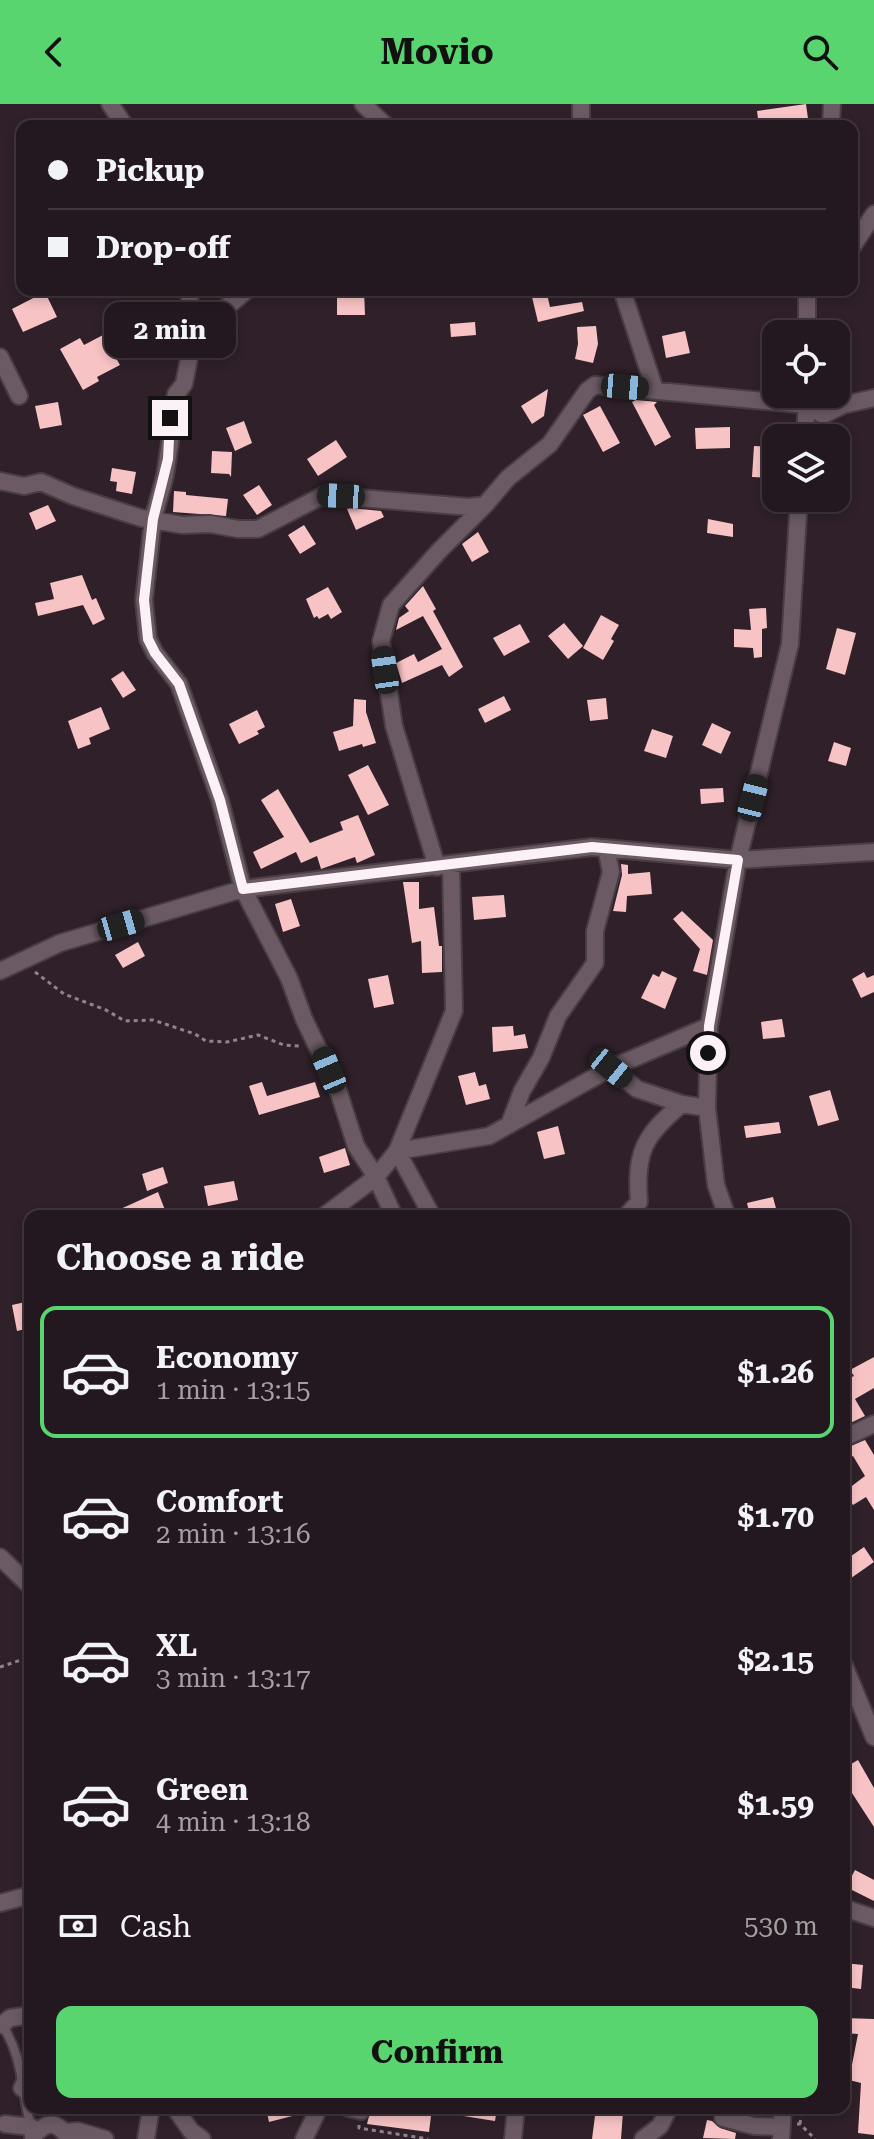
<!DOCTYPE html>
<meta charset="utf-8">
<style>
body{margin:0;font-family:"Roboto Serif",serif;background:#2b2128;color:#f1f3f6;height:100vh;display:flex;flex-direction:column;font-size:30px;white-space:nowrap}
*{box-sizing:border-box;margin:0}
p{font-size:26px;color:#a3a0a4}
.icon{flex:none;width:44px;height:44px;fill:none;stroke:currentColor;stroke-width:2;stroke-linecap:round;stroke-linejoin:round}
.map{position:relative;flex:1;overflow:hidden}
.sheet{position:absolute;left:24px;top:1106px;width:826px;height:904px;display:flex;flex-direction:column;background:#23181f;border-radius:16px;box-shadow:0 4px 12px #0003,0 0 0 2px #40373d}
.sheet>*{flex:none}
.hud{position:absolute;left:16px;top:16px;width:842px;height:176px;border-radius:16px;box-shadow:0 4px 12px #0003,0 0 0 2px #40373d;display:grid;align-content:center;height:176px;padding:0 32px;background:#23181f}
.buttons{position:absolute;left:762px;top:216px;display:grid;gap:16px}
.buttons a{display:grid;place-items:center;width:88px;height:88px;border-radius:16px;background:#23181f;box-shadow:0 4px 12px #0003,0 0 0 2px #40373d;font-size:40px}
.end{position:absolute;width:36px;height:36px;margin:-18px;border:10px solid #fbf1f7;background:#111;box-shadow:0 0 0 4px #111}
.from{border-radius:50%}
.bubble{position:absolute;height:56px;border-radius:16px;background:#23181f;box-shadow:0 4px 12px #0003,0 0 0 2px #40373d;font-size:26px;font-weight:700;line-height:56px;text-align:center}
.car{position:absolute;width:24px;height:48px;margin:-24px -12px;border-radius:10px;box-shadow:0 0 6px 2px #0007;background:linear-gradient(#222 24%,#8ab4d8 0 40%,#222 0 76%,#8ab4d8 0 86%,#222 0)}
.hud b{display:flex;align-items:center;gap:28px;height:76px;font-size:30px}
.hud b+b{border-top:2px solid #40373d}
.hud i{width:20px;height:20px;background:#f1f3f6}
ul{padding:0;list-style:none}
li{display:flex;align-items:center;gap:24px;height:132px;margin:0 16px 12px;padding:0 16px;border:4px solid transparent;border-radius:16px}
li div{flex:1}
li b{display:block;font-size:30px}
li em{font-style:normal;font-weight:700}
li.current{border-color:#58d56f}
li>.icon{width:72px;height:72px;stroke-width:1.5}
h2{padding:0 32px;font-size:36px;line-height:96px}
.pay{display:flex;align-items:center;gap:20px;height:88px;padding:0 32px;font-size:30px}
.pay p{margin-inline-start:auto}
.action{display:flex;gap:16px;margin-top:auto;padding:16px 32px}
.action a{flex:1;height:92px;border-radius:16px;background:#58d56f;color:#111;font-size:32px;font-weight:700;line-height:92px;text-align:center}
header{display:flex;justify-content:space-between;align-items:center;height:104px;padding:0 32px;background:#58d56f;color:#111;font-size:36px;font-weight:700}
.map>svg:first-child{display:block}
</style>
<header><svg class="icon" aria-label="back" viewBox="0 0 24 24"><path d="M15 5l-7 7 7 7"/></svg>Movio<svg class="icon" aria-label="search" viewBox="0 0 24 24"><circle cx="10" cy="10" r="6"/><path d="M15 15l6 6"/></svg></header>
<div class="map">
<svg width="874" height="2035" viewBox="0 0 874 2035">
<rect width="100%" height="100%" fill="#2f2029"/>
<path fill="#f8c3c5" d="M806,0L809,22H759L757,7Z
M337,186H364L365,211H337Z
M45,188L57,213L23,228L12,205Z
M547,190L550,203L582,198L584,207L538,218L532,193Z
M475,218L476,231L451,233L450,220Z
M596,222L598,240L593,259L575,255L578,240L577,223Z
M685,227L690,249L666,254L662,232Z
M103,231L120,261L97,273L99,277L83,286L60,245L80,234L84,241Z
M548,285L544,312L532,320L521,302Z
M636,296L657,298L654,301L671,333L655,342L632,298Z
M58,298L62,321L40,325L35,302Z
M600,302L620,339L603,348L583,311Z
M244,317L252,339L235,347L226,324Z
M730,323V344L696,345L695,324Z
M336,336L347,353L318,372L307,355Z
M754,342L776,343V374L752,373Z
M212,347L232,348L231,373L229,370L211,369Z
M112,364L136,368L132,390L116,387L117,378L110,377Z
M259,381L272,401L257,411L243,391Z
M174,387L186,388V391L228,395L226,412L173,408Z
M48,401L56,417L36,426L29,409Z
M350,404L381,407L384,413L356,426L347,405Z
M708,415L733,420V433L707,429Z
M304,421L316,440L300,450L288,431Z
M478,428L489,448L472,458L462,440Z
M82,471L92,496L96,494L105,515L93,521L83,501L38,512L35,499L54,495L50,479Z
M423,482L436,505L433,507L463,563L449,573L442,561L402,579L396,559L414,550L418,558L442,545L423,512L396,526L399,514L409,507L405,502Z
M328,483L342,508L331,515L328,510L319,515L317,512L314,514L306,495Z
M766,504L767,524L762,525V553L754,554L753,544L734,543V525L751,526L749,505Z
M601,511L619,521L611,535L614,537L603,556L583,544Z
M564,519L583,542L568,555L548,532Z
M520,520L530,538L504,552L493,534Z
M837,524L856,529L845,571L826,565Z
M123,567L136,586L123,594L111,575Z
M504,592L511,606L485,619L478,605Z
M606,594L608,615L590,617L587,596Z
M354,595L366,596V608L376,639L363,643L362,640L339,647L333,628L353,622Z
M101,603L110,625L89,634L91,640L78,645L68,617Z
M257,606L265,623L257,627L259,630L239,640L229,620Z
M712,619L731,628L721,650L702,641Z
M652,625L673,632L666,654L644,647Z
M834,638L851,644L846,662L828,657Z
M368,661L389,701L368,711L348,671Z
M723,684L724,698L701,700L700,685Z
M278,685L310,739L343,726L340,718L358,711L375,751L357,759L355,753L321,765L317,752L301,759L296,748L261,765L253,748L284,733L261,696Z
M621,760L628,761V770L650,768L652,790L627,792L626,808L613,807L622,771Z
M403,778H419V805L434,803L439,842H442V868L422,869L421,837L412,839Z
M504,791L506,813L474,816L472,793Z
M291,795L300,822L283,828L275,800Z
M682,807L713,836L707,871L693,867L700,845L673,815Z
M138,838L145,852L123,864L115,851Z
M662,867L677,874L665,905L641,894L653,870L659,873Z
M864,868L867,874L874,871V888L861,894L852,875Z
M388,871L394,900L374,904L368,875Z
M782,915L785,933L763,935L761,918Z
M513,922L514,932L525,930L528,944L493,948L492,923Z
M475,968L479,982L486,980L490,995L466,1001L458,972Z
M262,978L267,992L315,978L320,993L259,1011L249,982Z
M830,986L839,1016L818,1022L809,992Z
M779,1018L781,1029L746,1034L744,1022Z
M558,1022L565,1050L544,1055L537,1028Z
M345,1044L350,1061L324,1069L319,1053Z
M163,1063L168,1079L147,1087L142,1070Z
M234,1077L238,1096L208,1102L204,1082Z
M158,1088L165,1106L150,1112H105Z
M773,1093L778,1112H750L747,1099Z
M30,1197V1224L17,1227L12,1201Z
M874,1253V1284L855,1295L865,1312L844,1322V1276L854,1272L850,1266Z
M865,1336L874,1351V1406L866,1393L853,1401L844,1388L865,1372L853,1352L844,1356V1345Z
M864,1443L874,1458L844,1479V1457Z
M858,1656L874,1684V1723L850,1686L844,1689V1664Z
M855,1766L874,1776V1797L846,1783Z
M844,1859L863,1861L861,1885L844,1883Z
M844,1914L874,1915V2031L858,2029L861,1979L849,1976L858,1930L844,1929Z
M266,2004H307L304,2009L269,2018Z
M371,2004H432L429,2028L367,2020Z
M458,2004H497L495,2017L457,2011Z
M596,2004L623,2008L621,2035H592Z
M707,2016L712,2017L720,2024L736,2029L735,2035L703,2034Z"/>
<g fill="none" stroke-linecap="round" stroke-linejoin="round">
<defs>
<path id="service" d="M1,1919C24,1954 21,1985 31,2024"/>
<path id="minor" d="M110,0L125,22
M363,0L386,22
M581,0V22
M831,22L832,0
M852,143L874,110
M190,186L189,211L192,239L184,280L176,290L170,314V338L165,372L153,415L144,496L148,535L155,549L179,580L220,696L243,785L289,874L304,915L338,986L356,1042L376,1073L394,1112
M622,186L655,286
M807,186V230
M190,226L217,211L247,186
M0,253L19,292
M805,334L807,292
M0,377L24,382L41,378L73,392L141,414L182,421L210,420L238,425H258L324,391L469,403L485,401L508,374L550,340L587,287L595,281L807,301L823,311L843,301L874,294
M437,763L394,622L381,537L391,501L439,447L485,401
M0,867L60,839L243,785L592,743L738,756L874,748
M611,964L637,985L682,1000L707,1004
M509,1021L522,987L541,954L558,912L595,859V827L611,768L606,744
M397,1047L489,1032L611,964L709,922
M397,1047L432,1112
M324,1112L376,1073L397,1047L454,907L451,762
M626,1112L639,1098C635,1048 644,1031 682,1000
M727,1112L716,1081L707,1004L709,922L738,756L790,540L799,394
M844,1334L874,1320
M0,1453L30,1482
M844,1561L874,1633
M0,1799L30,1791
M844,1804L874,1814
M2,1921L10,1914L30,1911
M22,1984L30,1968
M175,2004L191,2027L202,2035
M348,2004L361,2007
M723,2014L754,2022L781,2023
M5,2020L31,2023
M34,2035L33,2032C44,2021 52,2015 64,2028L78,2027L105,2035
M146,2035L151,2004
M304,2035L319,2004
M513,2035L516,2004
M643,2035L660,2022L669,2004
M781,2035L783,2004"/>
</defs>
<use href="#service" stroke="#493d44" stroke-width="12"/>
<use href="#minor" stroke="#493d44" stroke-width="20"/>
<path stroke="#90848b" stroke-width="3" stroke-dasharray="4 4" stroke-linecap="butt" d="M35,868L64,890L106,906L125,917L153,916L195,930L206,937L227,938L258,931L284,941L299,942
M0,1563L30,1553
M797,2020H800L815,2035
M800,2020L802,2004
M359,2021V2024L428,2035"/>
<use href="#service" stroke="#6b5963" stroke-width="8"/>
<use href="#minor" stroke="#6b5963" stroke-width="16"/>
</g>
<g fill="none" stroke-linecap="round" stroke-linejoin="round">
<path stroke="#fbf1f7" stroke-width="10" d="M170,314L168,355L153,415L144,496L148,535L155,549L179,580L220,696L243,785L592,743L738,756L709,922L708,949"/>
</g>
</svg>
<div class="buttons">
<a><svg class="icon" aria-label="locate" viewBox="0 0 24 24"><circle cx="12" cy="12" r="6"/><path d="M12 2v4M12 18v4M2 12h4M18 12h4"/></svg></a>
<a><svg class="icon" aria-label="layers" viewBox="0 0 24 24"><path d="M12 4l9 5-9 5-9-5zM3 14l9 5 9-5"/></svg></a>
</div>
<i class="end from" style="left:708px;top:949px"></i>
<i class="end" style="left:170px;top:314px"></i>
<div class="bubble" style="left:104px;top:198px;width:132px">2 min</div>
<i class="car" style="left:625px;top:283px;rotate:95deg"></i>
<i class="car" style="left:341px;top:392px;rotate:273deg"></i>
<i class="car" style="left:385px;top:566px;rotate:352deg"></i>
<i class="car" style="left:753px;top:694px;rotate:14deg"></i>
<i class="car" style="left:121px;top:821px;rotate:74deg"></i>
<i class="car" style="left:611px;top:964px;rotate:129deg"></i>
<i class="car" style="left:329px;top:966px;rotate:337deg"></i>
<div class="hud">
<b><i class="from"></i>Pickup</b>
<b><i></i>Drop-off</b>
</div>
<section class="sheet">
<h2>Choose a ride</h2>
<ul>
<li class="current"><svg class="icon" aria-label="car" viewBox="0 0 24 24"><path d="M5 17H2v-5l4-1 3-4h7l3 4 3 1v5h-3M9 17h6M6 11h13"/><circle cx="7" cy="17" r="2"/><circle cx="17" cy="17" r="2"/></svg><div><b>Economy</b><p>1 min · 13:15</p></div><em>$1.26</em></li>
<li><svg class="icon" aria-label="car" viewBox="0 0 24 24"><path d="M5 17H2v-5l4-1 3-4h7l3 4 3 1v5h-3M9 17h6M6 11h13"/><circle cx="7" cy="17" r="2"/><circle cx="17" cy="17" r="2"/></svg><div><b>Comfort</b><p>2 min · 13:16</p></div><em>$1.70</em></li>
<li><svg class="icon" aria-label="car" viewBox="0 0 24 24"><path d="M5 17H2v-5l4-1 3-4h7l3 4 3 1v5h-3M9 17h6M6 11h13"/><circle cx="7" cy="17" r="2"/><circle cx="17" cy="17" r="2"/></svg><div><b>XL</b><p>3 min · 13:17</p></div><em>$2.15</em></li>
<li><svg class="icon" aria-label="car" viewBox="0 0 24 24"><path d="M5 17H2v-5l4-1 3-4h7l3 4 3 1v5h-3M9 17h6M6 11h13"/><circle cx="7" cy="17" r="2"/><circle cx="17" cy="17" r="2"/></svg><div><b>Green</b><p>4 min · 13:18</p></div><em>$1.59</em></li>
</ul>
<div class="pay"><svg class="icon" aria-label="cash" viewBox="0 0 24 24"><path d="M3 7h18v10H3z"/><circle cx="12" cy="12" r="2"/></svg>Cash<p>530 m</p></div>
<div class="action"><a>Confirm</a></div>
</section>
</div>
